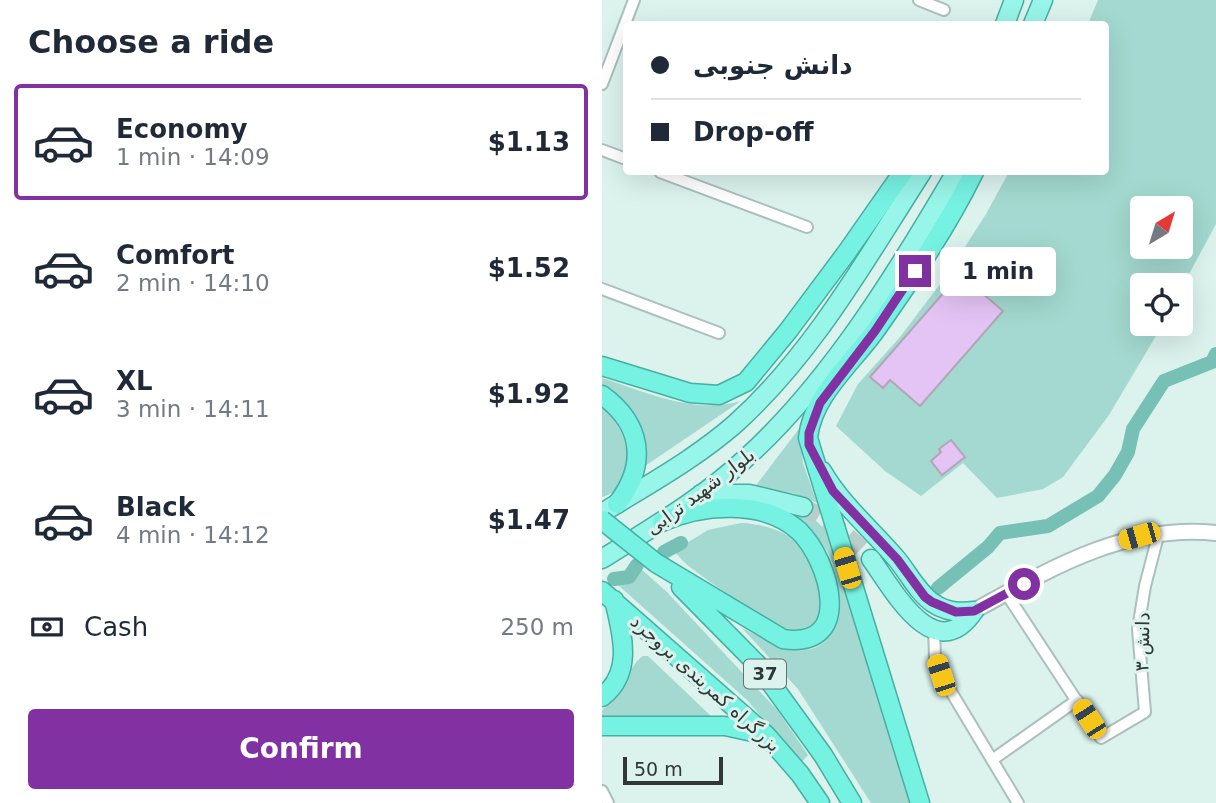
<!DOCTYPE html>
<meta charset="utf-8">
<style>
body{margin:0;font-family:"DejaVu Sans",Vazirmatn,sans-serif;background:#f6f6f7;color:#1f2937;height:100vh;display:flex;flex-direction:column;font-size:26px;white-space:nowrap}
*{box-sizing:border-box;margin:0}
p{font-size:23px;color:#747a83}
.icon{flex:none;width:38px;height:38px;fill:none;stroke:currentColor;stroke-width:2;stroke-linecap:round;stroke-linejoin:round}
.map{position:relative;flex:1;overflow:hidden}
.details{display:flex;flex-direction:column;background:#fff;width:602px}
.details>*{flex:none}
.hud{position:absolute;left:21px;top:21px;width:486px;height:154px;border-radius:7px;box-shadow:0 7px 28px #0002;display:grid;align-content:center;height:154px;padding:0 28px;background:#fff}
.needle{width:46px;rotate:38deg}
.buttons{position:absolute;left:528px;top:196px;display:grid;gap:14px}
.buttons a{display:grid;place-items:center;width:63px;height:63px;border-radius:7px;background:#fff;box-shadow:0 7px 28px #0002;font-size:35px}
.scale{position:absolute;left:21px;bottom:18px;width:100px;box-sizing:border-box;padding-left:7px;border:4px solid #303837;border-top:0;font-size:19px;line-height:24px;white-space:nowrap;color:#303837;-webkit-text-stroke:5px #dbf2ed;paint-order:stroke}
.end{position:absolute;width:32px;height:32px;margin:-16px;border:9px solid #8131a2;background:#fff;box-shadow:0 0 0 4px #fff}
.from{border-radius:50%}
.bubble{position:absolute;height:49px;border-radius:7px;background:#fff;box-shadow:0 7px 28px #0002;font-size:23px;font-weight:700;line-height:49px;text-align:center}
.car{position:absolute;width:21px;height:42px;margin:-21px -10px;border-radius:9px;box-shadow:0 0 5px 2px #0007;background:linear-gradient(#f5c518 24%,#345 0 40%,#f5c518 0 76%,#345 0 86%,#f5c518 0)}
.hud b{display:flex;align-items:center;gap:24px;height:66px;font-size:26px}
.hud b+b{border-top:2px solid #e0e1e3}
.hud i{width:18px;height:18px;background:#1f2937}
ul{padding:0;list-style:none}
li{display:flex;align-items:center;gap:21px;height:116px;margin:0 14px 10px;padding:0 14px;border:4px solid transparent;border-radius:7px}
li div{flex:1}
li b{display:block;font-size:26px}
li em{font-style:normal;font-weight:700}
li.active{border-color:#8131a2}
li>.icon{width:63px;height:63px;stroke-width:1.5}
h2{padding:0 28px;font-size:32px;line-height:84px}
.pay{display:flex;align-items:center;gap:18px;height:77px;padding:0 28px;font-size:26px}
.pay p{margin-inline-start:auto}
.primary-button{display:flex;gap:14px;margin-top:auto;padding:14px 28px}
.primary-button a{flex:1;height:80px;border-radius:7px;background:#8131a2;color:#fff;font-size:28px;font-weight:700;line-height:80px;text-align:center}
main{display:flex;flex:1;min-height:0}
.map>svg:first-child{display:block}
</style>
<main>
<section class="details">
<h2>Choose a ride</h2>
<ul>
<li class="active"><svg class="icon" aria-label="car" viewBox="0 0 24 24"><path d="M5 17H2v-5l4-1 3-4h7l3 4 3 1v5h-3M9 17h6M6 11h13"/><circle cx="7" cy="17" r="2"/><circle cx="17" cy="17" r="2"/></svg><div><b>Economy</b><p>1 min · 14:09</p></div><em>$1.13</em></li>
<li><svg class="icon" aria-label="car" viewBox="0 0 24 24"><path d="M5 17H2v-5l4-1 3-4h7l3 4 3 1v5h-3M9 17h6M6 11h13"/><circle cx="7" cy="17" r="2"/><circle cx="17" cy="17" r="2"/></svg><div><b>Comfort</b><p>2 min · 14:10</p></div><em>$1.52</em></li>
<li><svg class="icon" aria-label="car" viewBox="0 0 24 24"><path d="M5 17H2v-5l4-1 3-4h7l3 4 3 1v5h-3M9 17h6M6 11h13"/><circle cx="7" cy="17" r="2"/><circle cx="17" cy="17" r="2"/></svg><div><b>XL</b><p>3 min · 14:11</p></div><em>$1.92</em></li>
<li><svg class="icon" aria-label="car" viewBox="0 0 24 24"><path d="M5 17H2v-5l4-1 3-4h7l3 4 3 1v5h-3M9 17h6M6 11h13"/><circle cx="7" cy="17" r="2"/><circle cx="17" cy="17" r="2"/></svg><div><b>Black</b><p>4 min · 14:12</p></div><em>$1.47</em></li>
</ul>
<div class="pay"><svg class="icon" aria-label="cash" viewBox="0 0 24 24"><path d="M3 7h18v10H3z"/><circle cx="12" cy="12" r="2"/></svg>Cash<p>250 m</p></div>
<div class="primary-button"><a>Confirm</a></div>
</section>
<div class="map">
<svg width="614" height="803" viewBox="0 0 614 803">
<rect width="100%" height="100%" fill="#dbf2ed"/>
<path fill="#a3d9d0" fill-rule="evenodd" d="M496,0H614V224L579,289V285H541V324H561L507,415L461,477L441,489L395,498L361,463L319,496L283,471L234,426L256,384L298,337L345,275L384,214L407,172H504V24H486ZM541,208H579V247H541Z
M0,378C44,392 92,415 139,401L43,466C42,451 31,415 22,403C16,395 8,390 0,386Z
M0,407C25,427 44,486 0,497Z
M212,409L200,449L201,463L215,503L191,493L152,488Z
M178,505C203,514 216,517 232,541L311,803H269L196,689L140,628C157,636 176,649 196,650C246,654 242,579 224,550C217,540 209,529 199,521C192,516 183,513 178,505Z
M139,523C163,524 193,532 206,555C210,563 213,573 216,581C223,601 223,615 207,632H192L164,620L108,582L84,564L72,551L106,530Z
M38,568L65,592L176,711L206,755L199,763L145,700L15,584L31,581Z
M41,656H46L109,716L0,719V710C24,695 23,668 41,656Z"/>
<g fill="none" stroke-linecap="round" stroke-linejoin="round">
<path stroke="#77c0b5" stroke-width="14" d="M62,552L79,543
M12,579L27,577L35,565
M336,588L386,547L398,533L446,526L496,496L513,475L526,452L531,429L562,381L610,362L614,354"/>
</g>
<path fill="#e4c4f5" stroke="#b1a7b6" stroke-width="2" d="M358,274L401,311L318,406L288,380L281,388L268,377Z
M349,440L363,457L340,475L329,461L339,452L337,449Z"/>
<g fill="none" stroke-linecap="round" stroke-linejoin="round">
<path stroke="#b9cdc9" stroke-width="18" stroke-dasharray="18 9" stroke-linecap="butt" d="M201,507C228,520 248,537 269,559"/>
<defs>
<path id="minor" d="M317,0L342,10
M0,84L32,0
M0,150L24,159
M58,172L205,227
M0,289L117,333
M404,593L499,738L543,712L536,629L543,586L557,532
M332,629L333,657L339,675L416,803
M390,760L475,700
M0,791L6,803"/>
<path id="tertiary" d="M372,611C449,568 523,524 614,533"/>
<path id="primary" d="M403,24L412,0
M431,24L441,0
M220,471C239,504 268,528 293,557C306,572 315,592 331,603C344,612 357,613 372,611
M99,494H147L201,507
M0,513C45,485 93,459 133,424C211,354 264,259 320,172
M0,559C49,528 101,498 144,458C229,381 296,271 354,172
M269,559C290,588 333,669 372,611"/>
<path id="trunk" d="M0,366L88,393L117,395L144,382L186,331L245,252L301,172
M0,395C40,424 46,464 15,504
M54,563L181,639C253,650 228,561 197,531C162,499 100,504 60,522
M79,587L155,664L221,755L250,803
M0,591L164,735L198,774L218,803
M0,697C32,672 20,634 12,600
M0,726H123L160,734
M318,803L206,438C210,396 250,363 273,331C309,280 345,227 372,172"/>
</defs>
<use href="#minor" stroke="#aac0bc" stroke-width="14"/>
<use href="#tertiary" stroke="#aac0bc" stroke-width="18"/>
<use href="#primary" stroke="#47aea2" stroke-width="21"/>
<use href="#trunk" stroke="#47aea2" stroke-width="21"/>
<use href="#minor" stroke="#fff" stroke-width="10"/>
<use href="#tertiary" stroke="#fff" stroke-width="14"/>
<use href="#primary" stroke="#98f5e9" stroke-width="18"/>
<use href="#trunk" stroke="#76f2e2" stroke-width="18"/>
<defs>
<path id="trunk-bridge" d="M0,520L54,563"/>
</defs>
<use href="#trunk-bridge" stroke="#47aea2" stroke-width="21" stroke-linecap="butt"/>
<use href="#trunk-bridge" stroke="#76f2e2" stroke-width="18"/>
</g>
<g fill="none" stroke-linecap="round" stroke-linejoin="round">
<path stroke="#8131a2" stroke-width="9" d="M313,271L273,331L218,403L207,433V445L231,491L295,559L323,597L330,602L354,612L372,611L422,584"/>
</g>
<g text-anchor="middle" stroke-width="6" stroke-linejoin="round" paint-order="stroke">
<rect fill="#dbf2ed" stroke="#63706e" stroke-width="2" x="142" y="659.5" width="42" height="29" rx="5"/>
<g font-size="18" font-weight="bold" fill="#303837">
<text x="163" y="680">37</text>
</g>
<g font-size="19" fill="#303837" stroke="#dbf2ed">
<text transform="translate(98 491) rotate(-37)" y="7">بلوار شهید ترابی</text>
<text transform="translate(540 642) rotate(-89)" y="7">دانش ۳</text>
<text transform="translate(104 683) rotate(42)" y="7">بزرگراه کمربندی بروجرد</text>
</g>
</g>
</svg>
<div class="buttons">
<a><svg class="needle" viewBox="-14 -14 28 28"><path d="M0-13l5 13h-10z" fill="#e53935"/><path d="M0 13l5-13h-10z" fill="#747a83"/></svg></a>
<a><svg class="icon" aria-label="locate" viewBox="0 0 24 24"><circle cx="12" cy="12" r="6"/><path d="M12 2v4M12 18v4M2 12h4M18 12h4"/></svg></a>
</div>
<div class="scale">50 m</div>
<i class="end from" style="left:422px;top:584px"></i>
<i class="end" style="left:313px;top:271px"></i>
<div class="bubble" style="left:338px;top:247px;width:116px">1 min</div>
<i class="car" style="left:537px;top:536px;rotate:254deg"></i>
<i class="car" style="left:245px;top:568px;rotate:343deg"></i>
<i class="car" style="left:339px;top:675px;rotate:342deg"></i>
<i class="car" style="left:487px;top:719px;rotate:327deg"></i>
<div class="hud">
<b><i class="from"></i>دانش جنوبی</b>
<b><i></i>Drop-off</b>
</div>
</div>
</main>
